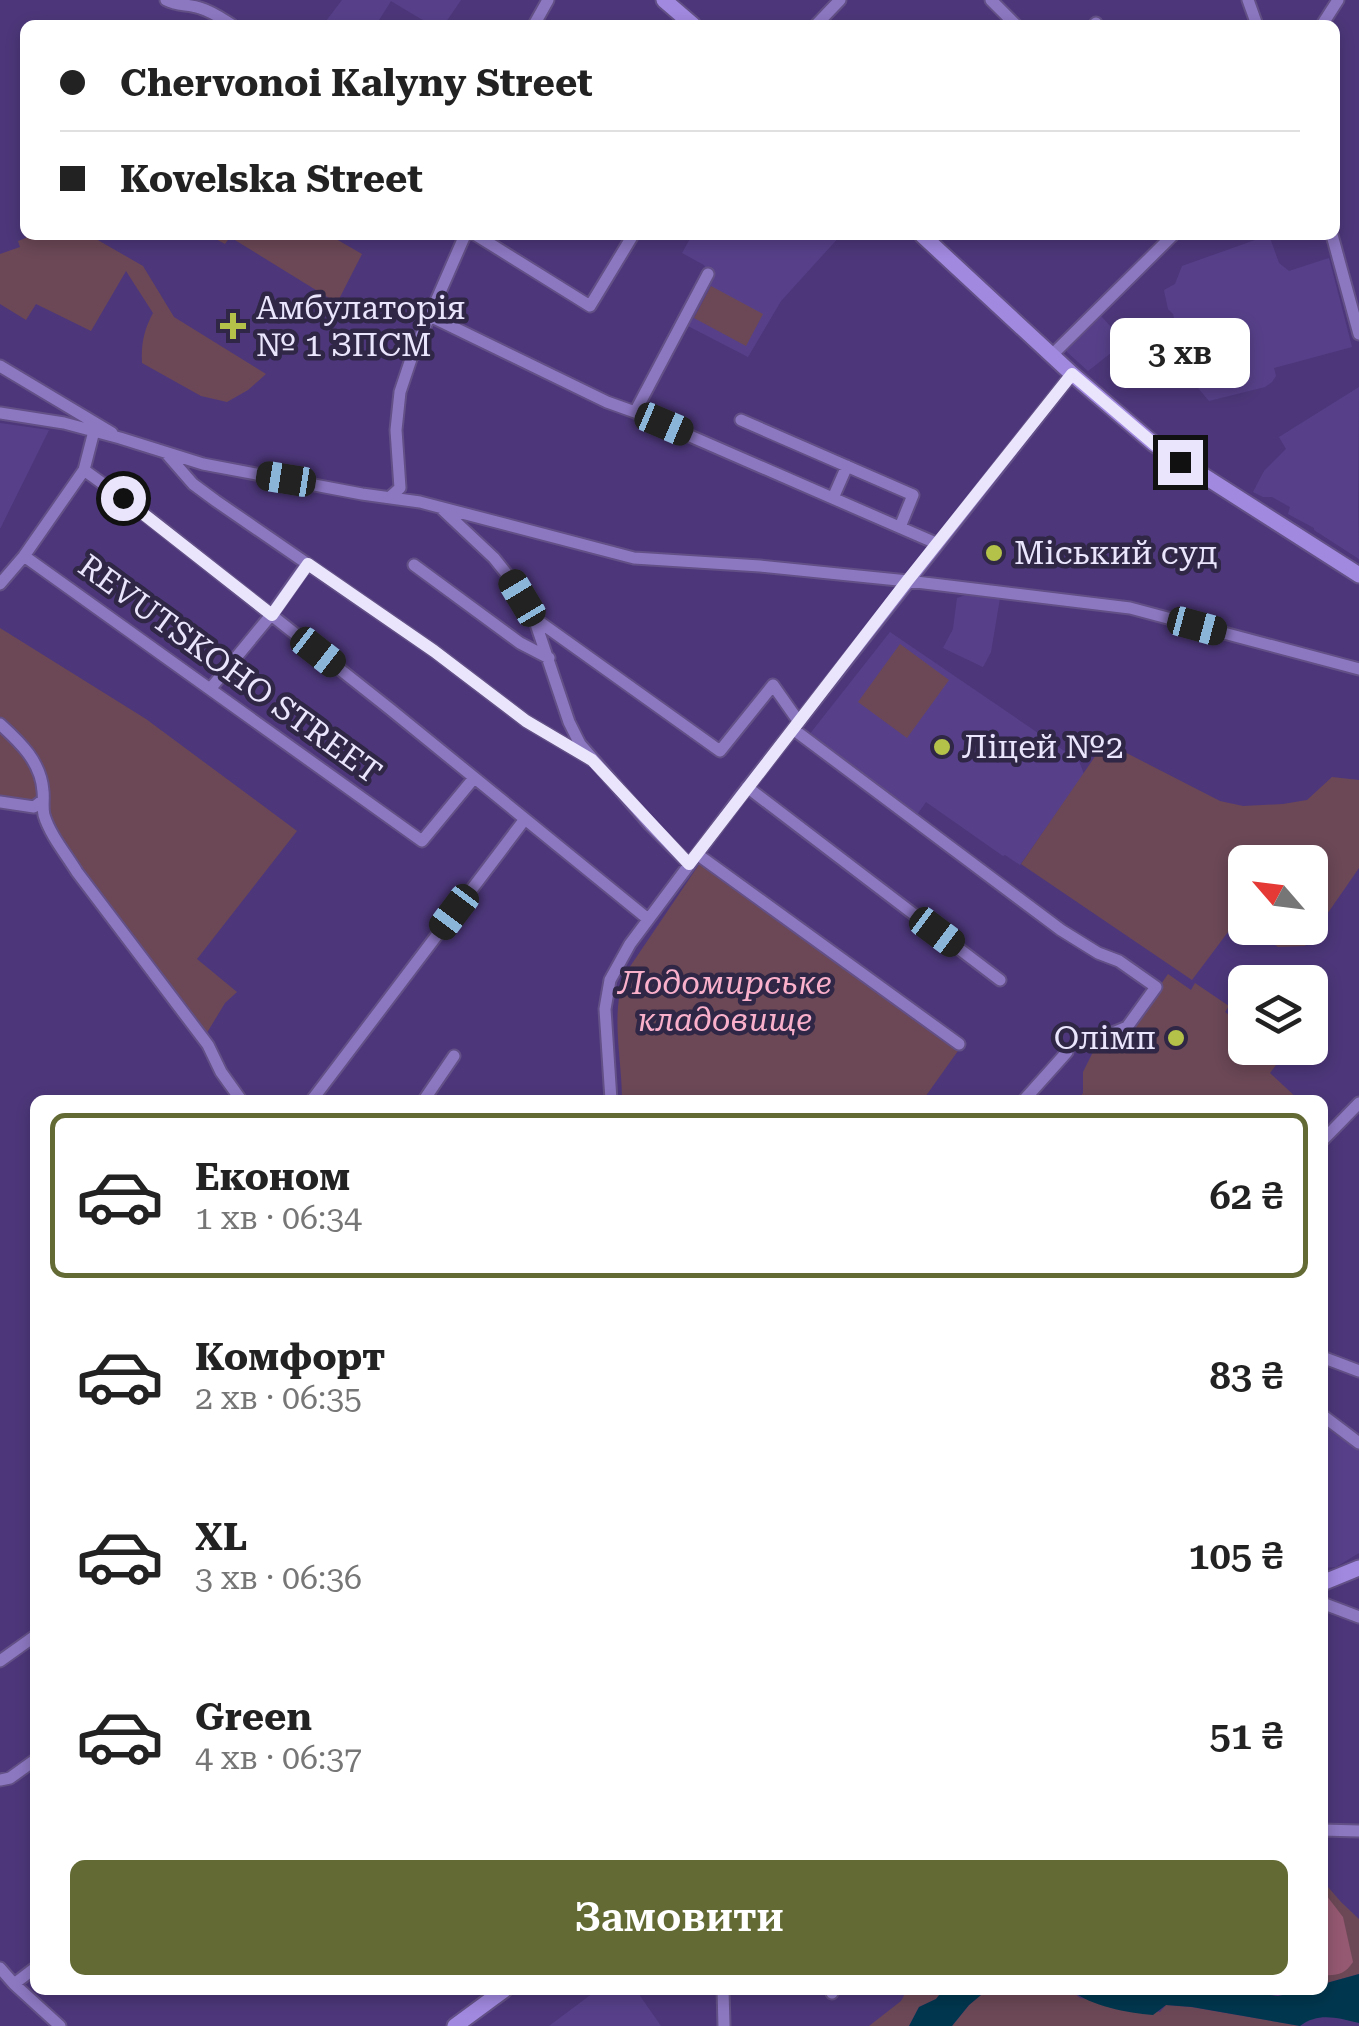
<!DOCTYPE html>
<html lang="uk">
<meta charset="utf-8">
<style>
body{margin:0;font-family:"Roboto Serif",serif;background:#f2f2f2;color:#222;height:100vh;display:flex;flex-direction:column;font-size:38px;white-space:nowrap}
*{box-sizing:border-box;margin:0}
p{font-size:32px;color:#767676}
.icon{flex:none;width:55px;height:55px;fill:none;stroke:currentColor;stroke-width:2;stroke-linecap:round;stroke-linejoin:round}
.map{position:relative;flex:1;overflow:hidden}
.drawer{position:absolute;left:30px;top:1095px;width:1298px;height:900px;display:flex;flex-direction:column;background:#fff;border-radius:15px;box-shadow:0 5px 15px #0003}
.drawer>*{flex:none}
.hud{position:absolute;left:20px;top:20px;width:1320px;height:220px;border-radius:15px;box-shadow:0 5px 15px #0003;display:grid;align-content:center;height:220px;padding:0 40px;background:#fff}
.needle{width:65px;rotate:298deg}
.buttons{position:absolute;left:1228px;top:845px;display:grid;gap:20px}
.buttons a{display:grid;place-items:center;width:100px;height:100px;border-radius:15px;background:#fff;box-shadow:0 5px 15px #0003;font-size:50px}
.end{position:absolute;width:45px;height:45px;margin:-22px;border:12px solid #eae5fd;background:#111;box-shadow:0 0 0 5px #111}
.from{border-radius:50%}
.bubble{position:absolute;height:70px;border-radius:15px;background:#fff;box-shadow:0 5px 15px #0003;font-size:32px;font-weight:600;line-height:70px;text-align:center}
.car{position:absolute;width:30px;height:60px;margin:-30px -15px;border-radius:12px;box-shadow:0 0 8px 2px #0007;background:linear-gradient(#222 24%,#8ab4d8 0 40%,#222 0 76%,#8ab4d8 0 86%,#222 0)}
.hud b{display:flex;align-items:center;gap:35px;height:95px;font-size:38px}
.hud b+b{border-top:2px solid #e0e0e0}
.hud i{width:25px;height:25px;background:#222}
ul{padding:18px 0 0;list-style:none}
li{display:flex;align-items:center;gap:30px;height:165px;margin:0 20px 15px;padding:0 20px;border:5px solid transparent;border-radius:15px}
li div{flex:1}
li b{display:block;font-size:38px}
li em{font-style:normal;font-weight:600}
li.current{border-color:#646a34}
li>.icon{width:90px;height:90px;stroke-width:1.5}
.primary-button{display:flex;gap:20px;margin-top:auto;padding:20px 40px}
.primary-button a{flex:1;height:115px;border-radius:15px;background:#646a34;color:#fff;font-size:40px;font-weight:600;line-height:115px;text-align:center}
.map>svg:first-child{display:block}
</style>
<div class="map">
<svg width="1359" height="2026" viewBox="0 0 1359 2026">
<rect width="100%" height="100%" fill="#4d377a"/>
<path fill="#574089" d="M342,0H461L444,25H431L391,1L376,25H323Z
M692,235H841L781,301L748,357L684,324L710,276L704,265L682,253Z
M1269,235L1279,263L1289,271L1329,258L1352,347L1274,368L1276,376L1272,382L1265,387L1209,401L1187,375L1173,314L1168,309L1164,290L1175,284L1182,266Z
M1100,315L1125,342L1088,371L1067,352V348Z
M1359,387L1358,507L1359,559L1314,530V528L1288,514L1290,507L1272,497H1263L1253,492L1264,471L1286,449L1279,437Z
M0,423L49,430L0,529Z
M969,594L1000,598L991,652L983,667L943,648L953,629L957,598Z
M890,632L1079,761L1084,774L1020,865L1005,855L1003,856L926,802L916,816L809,735Z
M1322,1419L1359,1449V1553L1336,1567L1323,1568Z
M597,1990H636L661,2026H549Z"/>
<path fill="#6c4856" d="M33,235H72L74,237L75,235H89L143,266L174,317L266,374L248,390L227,402L201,396L142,363C141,344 144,330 153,313L126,271L91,331L36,304L26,320L0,304V254L20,247L18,241Z
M208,235H329L362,254L337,303L230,237L225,244Z
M711,286L763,314L746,346L694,318Z
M0,628L146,719L297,831L197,959L237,992L225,1003L205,1036L101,901L54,829L33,805L0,800Z
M900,644L949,680L907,738L858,702Z
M1105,742L1220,801L1243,806L1283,804L1307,800L1332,777L1359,780V868L1305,946L1278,947L1249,928H1310V862H1245V925L1237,920L1192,980L1021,864Z
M700,863L960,1048L923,1100H622C622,1057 610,1015 625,974Z
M1168,974L1191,990L1195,983L1229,1006L1225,1012L1232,1017L1230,1021L1245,1024V1048H1278L1285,1053L1270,1073L1299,1100H1078L1083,1093V1072L1093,1052L1111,1036L1129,1030Z
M1322,1880L1341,1902L1359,1919V1974L1323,1984Z
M907,1990H943L936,1999L919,2007L909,2026H869L901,2001Z
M987,1990H1070L1080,1998L1160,2012L1166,2005L1191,2007L1300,2026H952L969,2005Z"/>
<path fill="#955971" d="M1323,1891L1343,1917L1353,1962C1345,1974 1337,1976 1323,1975Z"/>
<path fill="#00374f" d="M1359,1974V2023C1337,2018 1319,2012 1300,2026L1192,2007L1166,2005L1153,2015C1127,2013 1092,2006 1070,1990H1235L1278,1996L1305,1990H1322L1323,1984Z
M943,1990H987L969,2005L952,2026H909L919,2007L936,1999Z"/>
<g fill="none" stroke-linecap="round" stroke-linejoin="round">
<defs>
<path id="minor" d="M166,0C177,6 188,4 200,8C213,12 221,18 232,25
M991,0L1016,25
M1248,0L1257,25
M534,25L548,0
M816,25L840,0
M1094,25L1096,23
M1322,25L1338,0
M476,235L590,306L633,235
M1332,235L1359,334
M430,316L607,402L635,412L938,544
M1052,355L1173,235
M0,366L112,433
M635,412L708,274
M0,413L64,423L120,438L203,464L362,494L420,502L634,558L760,566L908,581L1130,608L1359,669
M741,420L913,495L900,527
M94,431L84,470L139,510L390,709L648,919
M166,453L193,484L216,501L434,651L526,721L592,760
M84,470L24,556L422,841L474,778
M390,497L400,488L396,430L400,392L412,356L465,235
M833,498L847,466
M442,509L494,558L510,578L534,618L569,722L580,744L650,825L689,864
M414,565L520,643L549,658
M0,584L24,556
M534,618L720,751L773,685L799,722
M211,688L271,615L307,564
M0,724C20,742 41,762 43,791C44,799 42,807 44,815C50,835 66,854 77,872L208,1045L221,1072L241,1100
M793,729L1061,930L1098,953L1119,961L1156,987L1127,1027L1101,1038
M747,787L1000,980
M0,802L34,807L43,800
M697,854L959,1044
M312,1100L525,819
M424,1100L454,1056
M611,1100L605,1009L610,980L630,944L739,798L1072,374
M1024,1100L1067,1052
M1322,1141L1359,1103
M1322,1357L1359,1371
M1322,1415L1359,1443
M1322,1603L1359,1617
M0,1661L35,1636
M0,1780L10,1778L35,1760
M1322,1830L1359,1831
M0,1968L14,1984L60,2026
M14,1984L35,1968
M723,1990L724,2026
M832,1993L833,1990"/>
<path id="major" d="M664,0L693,25
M922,235L1072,374L1154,444L1359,575
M1322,1583L1359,1568
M455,2026L504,1990"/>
</defs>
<use href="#minor" stroke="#635086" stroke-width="15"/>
<use href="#major" stroke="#635086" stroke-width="19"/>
<use href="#minor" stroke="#8c78c1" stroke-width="11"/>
<use href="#major" stroke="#a189df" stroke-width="15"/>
</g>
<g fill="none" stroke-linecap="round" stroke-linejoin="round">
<path stroke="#eae5fd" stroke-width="12" d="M123,498L272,615L308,564L434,651L526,721L592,760L689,864L908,580L1072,374L1154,444L1180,462"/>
</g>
<g fill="#b4c24a" stroke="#2f2745" stroke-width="4">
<path d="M228 311h10v10h10v10h-10v10h-10v-10h-10v-10h10z"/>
<circle cx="994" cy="553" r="10"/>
<circle cx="942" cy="747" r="10"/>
<circle cx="1176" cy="1038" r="10"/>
</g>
<g text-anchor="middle" stroke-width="9" stroke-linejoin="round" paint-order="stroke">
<g font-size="32" fill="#eae5fd" stroke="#2f2745" text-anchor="start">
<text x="256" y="319">Амбулаторія<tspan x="256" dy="37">№ 1 ЗПСМ</tspan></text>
<text x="1014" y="564">Міський суд</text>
<text x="962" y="758">Ліцей №2</text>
<text x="1156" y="1049" text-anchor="end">Олімп</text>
</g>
<g font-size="32" fill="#eae5fd" stroke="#2f2745">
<text transform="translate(230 669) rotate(36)" y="11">REVUTSKOHO STREET</text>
</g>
<g font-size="32" font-style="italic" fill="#fab0cb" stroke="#2f2745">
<text x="725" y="994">Лодомирське<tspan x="725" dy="37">кладовище</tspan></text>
</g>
</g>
</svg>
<div class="buttons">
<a><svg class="needle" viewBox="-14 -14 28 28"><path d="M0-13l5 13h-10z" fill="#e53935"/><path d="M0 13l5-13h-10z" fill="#767676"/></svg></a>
<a><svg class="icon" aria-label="layers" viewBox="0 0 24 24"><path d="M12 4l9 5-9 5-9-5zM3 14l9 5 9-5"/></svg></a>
</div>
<i class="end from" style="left:123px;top:498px"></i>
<i class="end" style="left:1180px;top:462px"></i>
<div class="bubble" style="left:1110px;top:318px;width:140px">3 хв</div>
<i class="car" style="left:664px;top:424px;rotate:113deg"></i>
<i class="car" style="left:286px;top:479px;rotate:279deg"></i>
<i class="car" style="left:522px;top:598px;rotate:329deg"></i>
<i class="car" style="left:1197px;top:626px;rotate:105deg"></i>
<i class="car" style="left:318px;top:652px;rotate:128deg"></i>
<i class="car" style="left:454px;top:912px;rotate:217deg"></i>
<i class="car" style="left:937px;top:932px;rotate:127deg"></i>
<div class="hud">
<b><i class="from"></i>Chervonoi Kalyny Street</b>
<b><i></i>Kovelska Street</b>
</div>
<section class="drawer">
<ul>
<li class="current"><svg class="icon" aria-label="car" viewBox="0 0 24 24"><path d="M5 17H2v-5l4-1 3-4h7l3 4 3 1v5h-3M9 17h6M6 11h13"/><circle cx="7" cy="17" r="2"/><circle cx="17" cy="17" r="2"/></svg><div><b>Економ</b><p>1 хв · 06:34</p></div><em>62 ₴</em></li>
<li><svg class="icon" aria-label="car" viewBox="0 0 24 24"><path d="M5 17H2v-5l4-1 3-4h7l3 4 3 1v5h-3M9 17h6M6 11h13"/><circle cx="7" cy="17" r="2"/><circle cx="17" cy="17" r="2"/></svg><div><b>Комфорт</b><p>2 хв · 06:35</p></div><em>83 ₴</em></li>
<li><svg class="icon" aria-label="car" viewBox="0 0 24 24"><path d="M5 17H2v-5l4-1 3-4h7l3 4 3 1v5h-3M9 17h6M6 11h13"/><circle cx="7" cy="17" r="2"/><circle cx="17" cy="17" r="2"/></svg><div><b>XL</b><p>3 хв · 06:36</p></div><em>105 ₴</em></li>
<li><svg class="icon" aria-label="car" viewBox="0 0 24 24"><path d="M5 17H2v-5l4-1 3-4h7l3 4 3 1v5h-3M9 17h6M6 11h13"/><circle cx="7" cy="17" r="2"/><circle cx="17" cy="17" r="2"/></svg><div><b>Green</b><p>4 хв · 06:37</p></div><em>51 ₴</em></li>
</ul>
<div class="primary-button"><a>Замовити</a></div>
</section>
</div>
